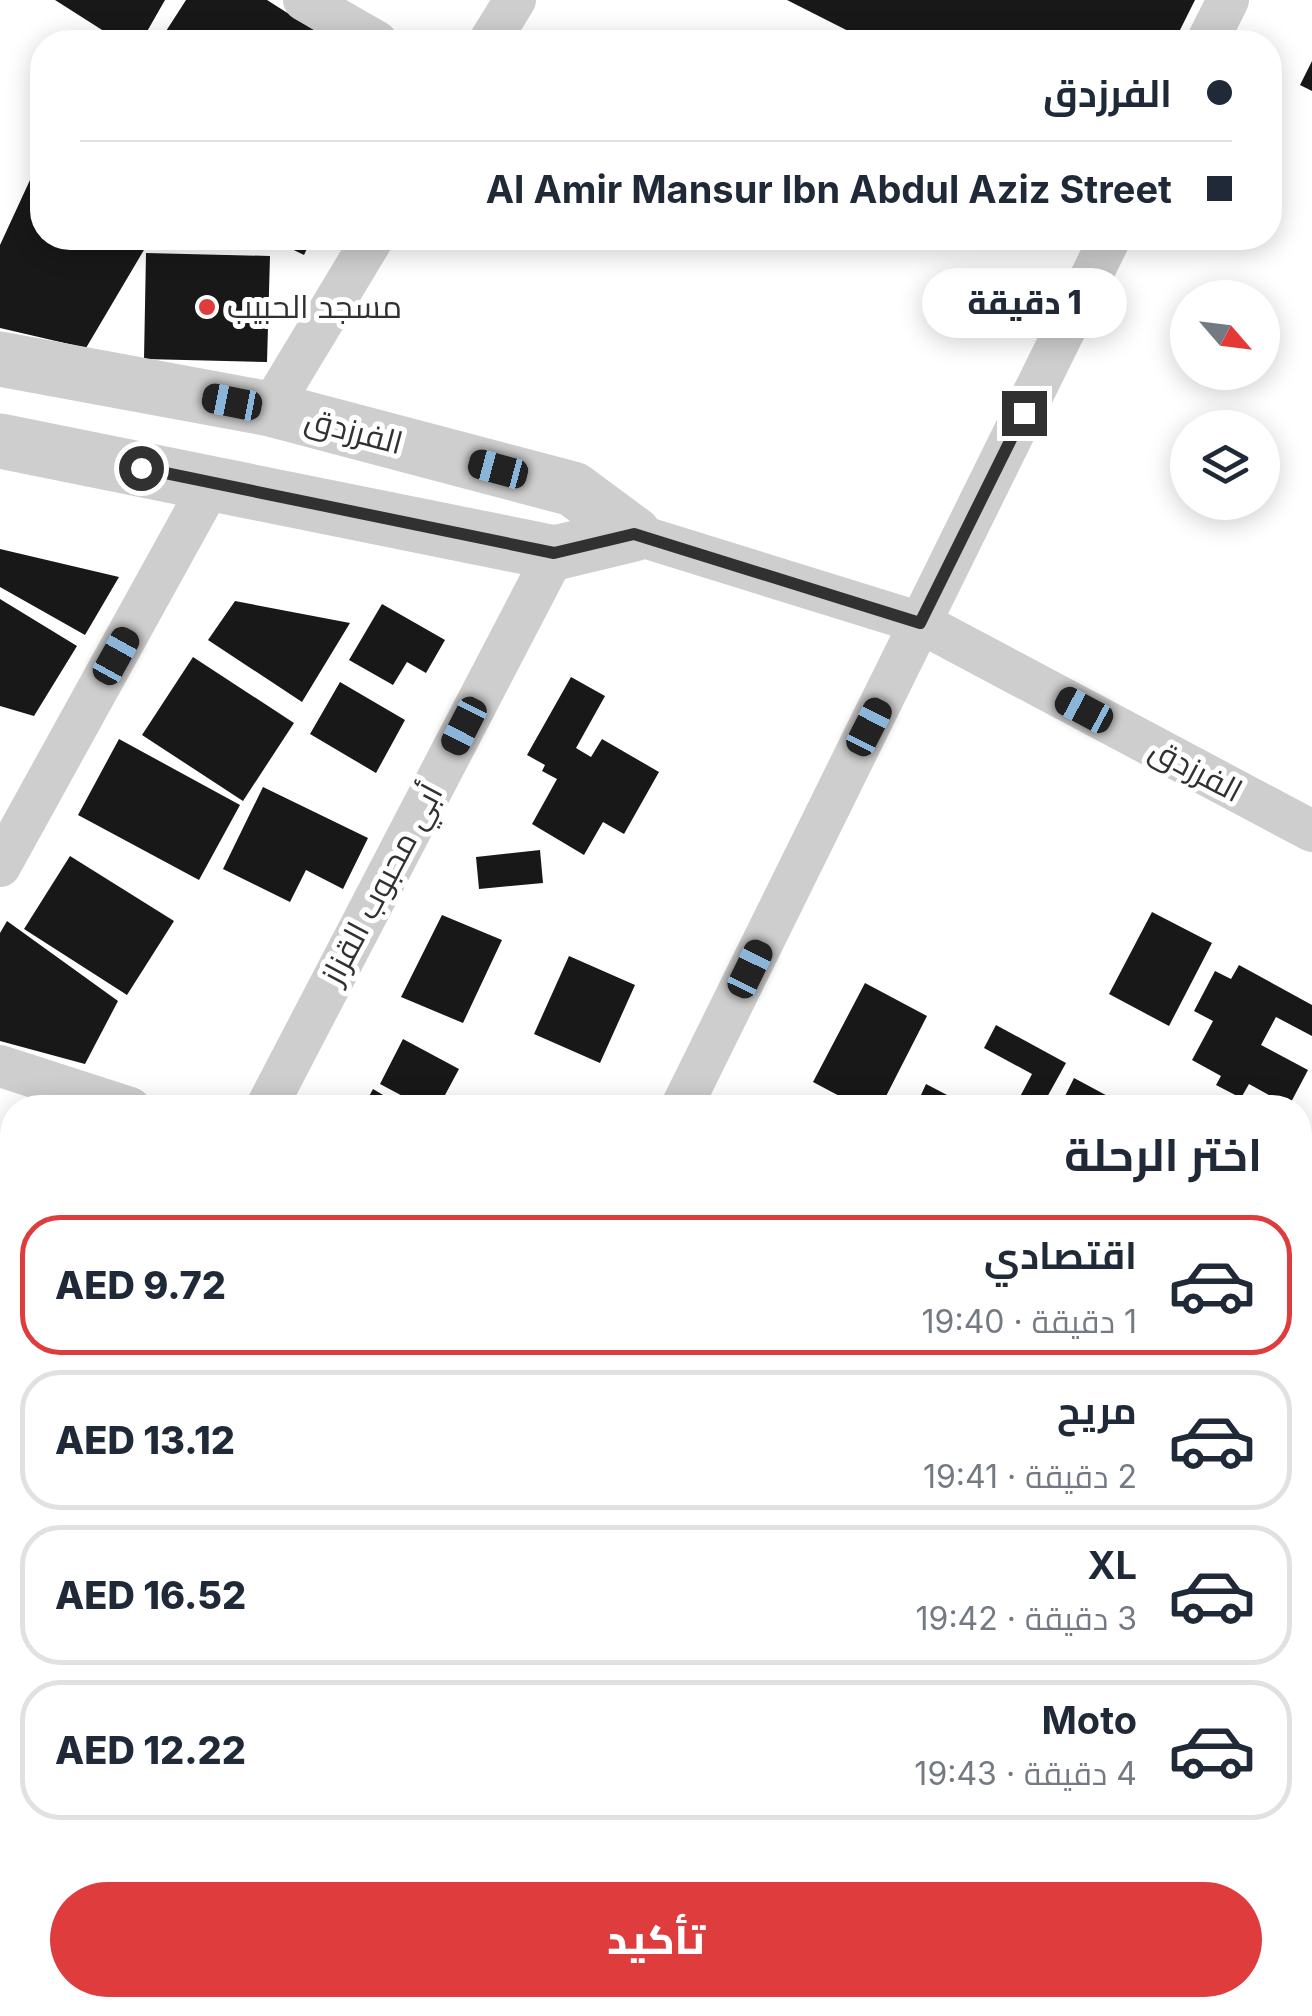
<!DOCTYPE html>
<html lang="ar">
<meta charset="utf-8">
<style>
body{margin:0;font-family:Inter,Cairo,sans-serif;background:#f2f2f3;color:#1f2937;direction:rtl;height:100vh;display:flex;flex-direction:column;font-size:38px;white-space:nowrap}
*{box-sizing:border-box;margin:0}
p{font-size:32px;color:#747a83}
.icon{flex:none;width:55px;height:55px;fill:none;stroke:currentColor;stroke-width:2;stroke-linecap:round;stroke-linejoin:round}
.map{position:relative;flex:1;overflow:hidden;direction:ltr}
.side{position:absolute;left:0px;top:1095px;width:1312px;height:922px;display:flex;flex-direction:column;background:#fff;border-radius:40px 40px 0 0;box-shadow:0 5px 25px #0003;direction:rtl}
.side>*{flex:none}
.hud{position:absolute;left:30px;top:30px;width:1252px;height:220px;border-radius:40px;box-shadow:0 5px 25px #0003;direction:rtl;display:grid;align-content:center;height:220px;padding:0 50px;background:#fff}
.needle{width:65px;rotate:118deg}
.controls{position:absolute;left:1170px;top:280px;display:grid;gap:20px}
.controls a{display:grid;place-items:center;width:110px;height:110px;border-radius:50%;background:#fff;box-shadow:0 5px 25px #0003;font-size:50px}
.end{position:absolute;width:45px;height:45px;margin:-22px;border:12px solid #313131;background:#fff;box-shadow:0 0 0 5px #fff}
.from{border-radius:50%}
.bubble{position:absolute;height:70px;border-radius:35px;background:#fff;box-shadow:0 5px 25px #0003;font-size:32px;font-weight:800;line-height:70px;text-align:center;direction:rtl}
.car{position:absolute;width:30px;height:60px;margin:-30px -15px;border-radius:12px;box-shadow:0 0 8px 2px #0007;background:linear-gradient(#222 24%,#8ab4d8 0 40%,#222 0 76%,#8ab4d8 0 86%,#222 0)}
.hud b{display:flex;align-items:center;gap:35px;height:95px;font-size:38px}
.hud b+b{border-top:2px solid #e0e1e3}
.hud i{width:25px;height:25px;background:#1f2937}
ul{padding:0;list-style:none}
li{display:flex;align-items:center;gap:30px;height:140px;margin:0 20px 15px;padding:0 30px;border:5px solid #e0e1e3;border-radius:40px}
li div{flex:1}
li b{display:block;font-size:38px}
li em{font-style:normal;font-weight:800}
li.selected{border-color:#df3c3e}
li>.icon{width:90px;height:90px;stroke-width:1.5}
h2{padding:0 50px;font-size:45px;line-height:120px}
.cta{display:flex;gap:20px;margin-top:auto;padding:20px 50px}
.cta a{flex:1;height:115px;border-radius:60px;background:#df3c3e;color:#fff;font-size:40px;font-weight:800;line-height:115px;text-align:center}
.map>svg:first-child{display:block}
</style>
<div class="map">
<svg width="1312" height="2016" viewBox="0 0 1312 2016">
<rect width="100%" height="100%" fill="#fff"/>
<path fill="#181818" d="M55,0H165L141,42H121Z
M186,0H267L333,42H159Z
M787,0H1195L1174,42H870Z
M1312,61V91L1300,85Z
M42,154V238H151L86,348L0,328V245Z
M269,238H312L304,255Z
M146,253L270,256L267,362L144,359Z
M0,549L119,577L85,635L0,587Z
M0,599L77,646L34,716L0,706Z
M235,601L350,623L302,702L208,640Z
M382,604L445,640L426,673L407,662L393,685L349,660Z
M193,657L294,723L243,801L142,735Z
M571,677L605,696L576,748L591,757L602,739L659,772L624,834L603,822L584,855L532,824L557,779L542,771L545,765L527,755Z
M340,682L405,720L376,773L310,734Z
M119,739L240,805L199,880L78,815Z
M263,787L368,838L343,889L306,870L290,902L223,869Z
M540,850L543,883L479,889L476,857Z
M70,856L174,921L127,995L24,929Z
M1152,912L1212,943L1169,1026L1109,994Z
M442,915L502,940L463,1023L401,997Z
M7,921L118,1001L85,1064L0,1041V933Z
M569,956L635,985L600,1063L534,1034Z
M1239,965L1312,1005V1036L1276,1017L1261,1045L1308,1070L1289,1106L1249,1084L1241,1098L1216,1085L1221,1076L1192,1060L1213,1021L1194,1011L1215,971L1231,979Z
M865,983L927,1016L880,1108H862L813,1082Z
M996,1025L1066,1063L1041,1108H1014L1032,1074L984,1048Z
M403,1039L459,1069L438,1108H425L380,1084Z
M1074,1078L1130,1108H1059Z
M926,1084L972,1108H915Z
M373,1089L405,1108H363Z
M1312,1324V1477L1300,1471V1348Z
M1300,1563L1312,1570V1615L1300,1638Z
M1312,1635V1693L1300,1686V1658Z
M1300,1744L1312,1751L1309,1870L1300,1865Z"/>
<g fill="none" stroke-linecap="round" stroke-linejoin="round">
<path stroke="#cecece" stroke-width="42" d="M304,0L377,42
M489,42L515,0
M1207,42L1228,0
M270,409L373,238
M634,534L921,623L1312,831
M0,866L212,482
M0,1066L130,1108
M266,1108L555,553
M681,1108L1110,238
M1300,1234L1312,1210
M1300,1502L1312,1509
M46,2016L49,2005
M938,2016L940,2005"/>
<path stroke="#cecece" stroke-width="55" d="M0,359L270,409L573,489L634,534
M0,441L555,553L634,534"/>
</g>
<g fill="none" stroke-linecap="round" stroke-linejoin="round">
<path stroke="#313131" stroke-width="12" d="M141,468L554,553L634,534L920,623L1024,413"/>
</g>
<circle fill="#df3c3e" stroke="#fff" stroke-width="4" cx="207" cy="307" r="10"/>
<g text-anchor="middle" stroke-width="10" stroke-linejoin="round" paint-order="stroke">
<g font-size="32" fill="#313131" stroke="#fff" text-anchor="start">
<text x="227" y="318">مسجد الحبيب</text>
</g>
<g font-size="32" fill="#313131" stroke="#fff">
<text transform="translate(354 431) rotate(15)" y="11">الفرزدق</text>
<text transform="translate(1196 770) rotate(28)" y="11">الفرزدق</text>
<text transform="translate(382 884) rotate(-62)" y="11">أبي محبوب القزاز</text>
</g>
</g>
</svg>
<div class="controls">
<a><svg class="needle" viewBox="-14 -14 28 28"><path d="M0-13l5 13h-10z" fill="#e53935"/><path d="M0 13l5-13h-10z" fill="#747a83"/></svg></a>
<a><svg class="icon" aria-label="layers" viewBox="0 0 24 24"><path d="M12 4l9 5-9 5-9-5zM3 14l9 5 9-5"/></svg></a>
</div>
<i class="end from" style="left:141px;top:468px"></i>
<i class="end" style="left:1024px;top:413px"></i>
<div class="bubble" style="left:922px;top:268px;width:205px">1 دقيقة</div>
<i class="car" style="left:232px;top:402px;rotate:281deg"></i>
<i class="car" style="left:498px;top:469px;rotate:285deg"></i>
<i class="car" style="left:116px;top:656px;rotate:29deg"></i>
<i class="car" style="left:1084px;top:710px;rotate:298deg"></i>
<i class="car" style="left:464px;top:726px;rotate:207deg"></i>
<i class="car" style="left:869px;top:727px;rotate:27deg"></i>
<i class="car" style="left:750px;top:969px;rotate:26deg"></i>
<div class="hud">
<b><i class="from"></i>الفرزدق</b>
<b><i></i>Al Amir Mansur Ibn Abdul Aziz Street</b>
</div>
<section class="side">
<h2>اختر الرحلة</h2>
<ul>
<li class="selected"><svg class="icon" aria-label="car" viewBox="0 0 24 24"><path d="M5 17H2v-5l4-1 3-4h7l3 4 3 1v5h-3M9 17h6M6 11h13"/><circle cx="7" cy="17" r="2"/><circle cx="17" cy="17" r="2"/></svg><div><b>اقتصادي</b><p>1 دقيقة · 19:40</p></div><em>AED 9.72</em></li>
<li><svg class="icon" aria-label="car" viewBox="0 0 24 24"><path d="M5 17H2v-5l4-1 3-4h7l3 4 3 1v5h-3M9 17h6M6 11h13"/><circle cx="7" cy="17" r="2"/><circle cx="17" cy="17" r="2"/></svg><div><b>مريح</b><p>2 دقيقة · 19:41</p></div><em>AED 13.12</em></li>
<li><svg class="icon" aria-label="car" viewBox="0 0 24 24"><path d="M5 17H2v-5l4-1 3-4h7l3 4 3 1v5h-3M9 17h6M6 11h13"/><circle cx="7" cy="17" r="2"/><circle cx="17" cy="17" r="2"/></svg><div><b>XL</b><p>3 دقيقة · 19:42</p></div><em>AED 16.52</em></li>
<li><svg class="icon" aria-label="car" viewBox="0 0 24 24"><path d="M5 17H2v-5l4-1 3-4h7l3 4 3 1v5h-3M9 17h6M6 11h13"/><circle cx="7" cy="17" r="2"/><circle cx="17" cy="17" r="2"/></svg><div><b>Moto</b><p>4 دقيقة · 19:43</p></div><em>AED 12.22</em></li>
</ul>
<div class="cta"><a>تأكيد</a></div>
</section>
</div>
